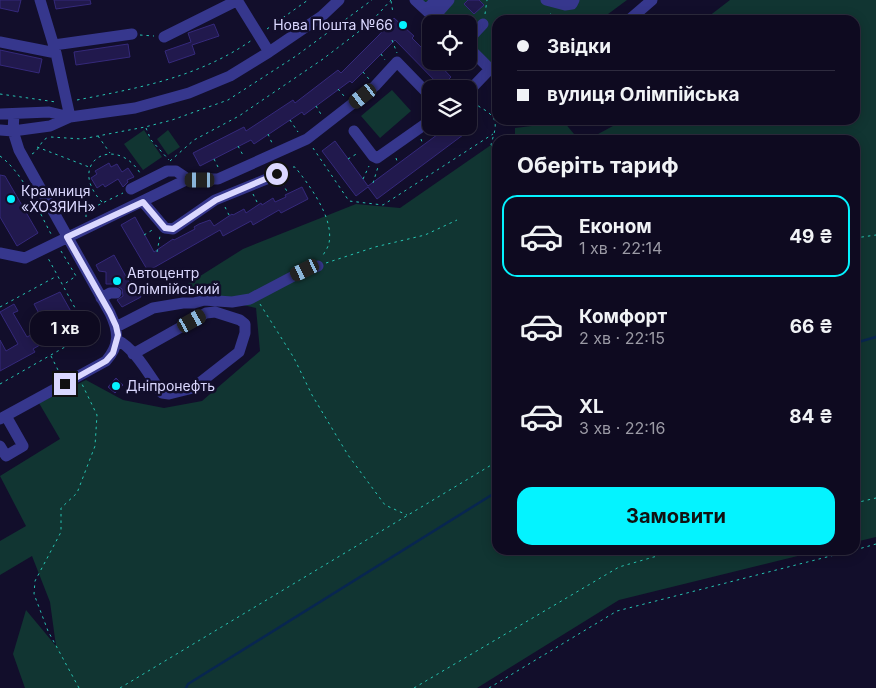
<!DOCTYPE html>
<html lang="uk">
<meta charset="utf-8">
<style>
body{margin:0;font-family:Inter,sans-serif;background:#1c182d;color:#f1f3f6;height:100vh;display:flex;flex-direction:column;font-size:19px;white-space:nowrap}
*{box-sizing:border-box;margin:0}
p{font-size:16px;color:#9b9aa5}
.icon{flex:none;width:28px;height:28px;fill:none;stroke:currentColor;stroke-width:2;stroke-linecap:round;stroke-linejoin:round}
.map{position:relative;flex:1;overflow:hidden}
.side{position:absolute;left:492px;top:135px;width:368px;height:420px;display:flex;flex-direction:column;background:#0e0a20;border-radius:15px;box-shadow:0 2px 12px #0003,0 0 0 1px #2e2b3e}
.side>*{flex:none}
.banner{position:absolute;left:492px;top:15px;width:368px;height:110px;border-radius:15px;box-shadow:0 2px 12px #0003,0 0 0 1px #2e2b3e;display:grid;align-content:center;height:110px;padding:0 25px;background:#0e0a20}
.controls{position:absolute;left:422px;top:15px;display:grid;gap:10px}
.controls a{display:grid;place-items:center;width:55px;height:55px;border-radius:10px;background:#0e0a20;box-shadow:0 2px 12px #0003,0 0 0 1px #2e2b3e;font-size:25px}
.end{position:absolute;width:22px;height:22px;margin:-11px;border:6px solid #dbd8ff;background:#111;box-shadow:0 0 0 2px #111}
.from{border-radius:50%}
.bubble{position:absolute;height:35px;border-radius:15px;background:#0e0a20;box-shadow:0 2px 12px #0003,0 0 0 1px #2e2b3e;font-size:16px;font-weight:700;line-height:35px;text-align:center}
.car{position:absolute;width:15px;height:30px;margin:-15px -8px;border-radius:6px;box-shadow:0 0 4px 1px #0007;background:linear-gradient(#222 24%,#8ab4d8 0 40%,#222 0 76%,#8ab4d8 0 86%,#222 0)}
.banner b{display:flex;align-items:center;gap:18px;height:48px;font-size:19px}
.banner b+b{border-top:1px solid #2e2b3e}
.banner i{width:12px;height:12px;background:#f1f3f6}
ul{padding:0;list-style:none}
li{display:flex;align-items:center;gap:15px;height:82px;margin:0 10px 8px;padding:0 15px;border:2px solid transparent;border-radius:15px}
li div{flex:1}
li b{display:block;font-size:19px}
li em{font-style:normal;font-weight:700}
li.active{border-color:#04f3ff}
li>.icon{width:45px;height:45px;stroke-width:1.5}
h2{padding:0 25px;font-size:22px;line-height:60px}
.action{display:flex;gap:10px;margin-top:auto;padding:10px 25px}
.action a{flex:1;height:58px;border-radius:15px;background:#04f3ff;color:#111;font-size:20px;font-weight:700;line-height:58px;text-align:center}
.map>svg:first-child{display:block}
</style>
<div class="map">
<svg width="876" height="688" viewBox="0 0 876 688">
<rect width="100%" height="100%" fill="#120e2b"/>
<path fill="#113532" d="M421,0H627L600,20H498L497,67L490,64L469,44V24H447Z
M730,0H876V537L855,542V140H587L624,120H855V20H704Z
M392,90L411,111L380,138L361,116Z
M564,122L579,140H510L515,139V128Z
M144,130L162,157L143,170L124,144Z
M168,130L180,147L168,155L157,139Z
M497,144L498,550H822L619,600L477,688H25L13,654L26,610L56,646L50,602L32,556L0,575V541L26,526L0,476L60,439L39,403L86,380L123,400L164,408L202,401L260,351L256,308L178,290L243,249L356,204L400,208L491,145Z"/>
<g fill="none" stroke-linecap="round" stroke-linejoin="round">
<path stroke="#082650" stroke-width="2.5" d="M855,343L876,337
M186,688L188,684L498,491"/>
</g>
<path fill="#21194d" stroke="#35297b" d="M0,0H21L18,12L0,8Z
M54,0H90L91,4L56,9Z
M468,0H479L484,5L474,14L464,4Z
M394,18L414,36L412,38L431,57V61H436L451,77L441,87L395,40L352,83L350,81L304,115L302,112L254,144L251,140L200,166L193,153L244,127L246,131L293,100L295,103L338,70L341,73L379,35Z
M214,24L219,36L192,45L195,54L169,63L165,51L191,42L188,33Z
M128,44L130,57L76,65L74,52Z
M0,50L42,59L39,73L0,65Z
M449,126H475L377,199L368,187L356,196L322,151L335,141L368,186Z
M109,163L111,167L117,164L122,172L128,168L134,177L127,180L128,182L123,187L118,179L105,187L103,184L97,188L91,178L97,174L95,171Z
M0,175L5,176L38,233L17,246L0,217Z
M302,187L308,199L281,213L279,210L253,225L251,221L223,236L220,230L148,271L121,225L135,217L154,252L173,239L174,240L195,229L194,227L199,224L210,220L214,226L232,214L233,215L244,209L246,213L261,203L262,205L273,198L275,202L286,197L285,195Z
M114,255L129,282L132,281L141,297L122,307L117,300L123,296L122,289L114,284H106V272L99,271L96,265Z
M60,292L82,331L56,345L52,338L33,349L35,352L0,371V340L6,351L18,344L0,312L14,304L18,311L13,313L27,337L46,327L34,304Z
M116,378L123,385L115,393L108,387Z"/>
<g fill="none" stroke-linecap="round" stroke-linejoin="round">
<path stroke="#26c5b3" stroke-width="1" stroke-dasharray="2.5 4" stroke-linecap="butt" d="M391,1L393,13
M485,14L487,0
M544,20L552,12
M267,29L308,0
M140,35L154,36
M392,40L397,53
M381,54L385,60
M363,72L369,79
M338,89L344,96
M0,94L56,102
M77,100C139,88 199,77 252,40
M474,101C478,108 484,108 490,114C500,122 493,135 491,145L498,152
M316,106L322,116
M290,120L298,132
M445,126L446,129
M146,128L151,140L169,160
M268,134L272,143
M98,136L110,153
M51,137L82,139L145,127L172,120L228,100L296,56L372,0
M421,139L423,145
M238,146L244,157
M37,147L89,167
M313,148L349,201L383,205L493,134
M32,154C40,150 40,140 49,137
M0,156C24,174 37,208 51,234
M396,158L398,164
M214,159L218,167
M348,159L358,153
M170,161L194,140L239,116L323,59L370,23L391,0
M293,167H295C310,186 334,218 329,243C328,248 324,253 322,257
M363,179L369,166
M282,183L288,193
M373,183L378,167
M253,194L258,204
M102,202C65,163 115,133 140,173
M225,207L229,215
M86,217V211L123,193
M144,235L154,229
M855,238L876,235
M61,251L76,276L63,285
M157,252L160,236
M326,263L375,247L425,235L457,220
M260,304L294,358L312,395L348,455L385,505L407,515
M0,307L57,276
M51,356L60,374
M0,384L86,335L87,330L48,258
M855,503L876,498
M855,550L876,544
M79,688L48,631L34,594L35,581L61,532V508L77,493L95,446L97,415L82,384
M120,688L498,461
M414,688L619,567L678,550
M489,688L617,611L854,550"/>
<path stroke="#36378d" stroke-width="11" d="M40,0L56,53L70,117
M237,0L269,52
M415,0L441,24
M546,0L565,5L572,4L574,0
M426,10L436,0
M434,17L449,0
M629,20L652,0
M164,37L238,0
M469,39L483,24
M0,42L56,53
M54,45L132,34
M469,48L490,69L498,71
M469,91L490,69
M0,114L49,112L70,117
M0,130L13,131L50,126L70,117L135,108L189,93L230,76L269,52L322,16L339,0
M354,131L373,156L377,158L431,120
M131,189L167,171H176L188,179
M143,202L165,228L173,229L215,200L284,172
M0,253L25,258L188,179H218L307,139L375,86L397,62L431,97
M101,298L110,293H116
M116,327L153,308L183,303H194L204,300L232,302L250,299L305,270L318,266
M117,340C135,348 150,377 162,393L169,394L193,388L239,352L245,333V324L240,320L215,312L206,313L133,354
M0,419L106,361C120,345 119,332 110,313L19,150L13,131L14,114
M0,446L6,456L23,446L6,416"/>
</g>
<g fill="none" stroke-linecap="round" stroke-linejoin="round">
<path stroke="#dbd8ff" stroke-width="6" d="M65,384L106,361L113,353L118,335L116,326L110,313L67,237L143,202L165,228L173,229L216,200L277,174"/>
</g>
<g fill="#04f3ff" stroke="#120e2b" stroke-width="2">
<circle cx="403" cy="25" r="5"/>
<circle cx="11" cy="199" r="5"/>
<circle cx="117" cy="281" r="5"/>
<circle cx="116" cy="386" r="5"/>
</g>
<g text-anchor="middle" stroke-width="5" stroke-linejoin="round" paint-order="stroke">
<g font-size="14" fill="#dbd8ff" stroke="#120e2b" text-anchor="start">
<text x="393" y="30" text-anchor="end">Нова Пошта №66</text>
<text x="21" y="196">Крамниця<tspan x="21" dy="16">«ХОЗЯИН»</tspan></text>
<text x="127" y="278">Автоцентр<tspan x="127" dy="16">Олімпійський</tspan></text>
<text x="126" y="391">Дніпронефть</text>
</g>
</g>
</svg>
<div class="controls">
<a><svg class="icon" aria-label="locate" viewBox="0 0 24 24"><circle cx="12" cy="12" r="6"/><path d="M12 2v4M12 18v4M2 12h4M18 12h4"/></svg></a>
<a><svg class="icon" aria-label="layers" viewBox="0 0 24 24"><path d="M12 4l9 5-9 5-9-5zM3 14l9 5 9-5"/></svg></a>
</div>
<i class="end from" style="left:277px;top:174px"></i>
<i class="end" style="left:65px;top:384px"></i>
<div class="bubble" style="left:30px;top:311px;width:70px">1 хв</div>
<i class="car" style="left:363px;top:96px;rotate:232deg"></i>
<i class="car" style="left:200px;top:180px;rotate:270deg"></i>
<i class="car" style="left:305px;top:270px;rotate:244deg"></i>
<i class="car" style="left:192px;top:321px;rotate:61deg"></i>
<div class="banner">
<b><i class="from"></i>Звідки</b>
<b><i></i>вулиця Олімпійська</b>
</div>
<section class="side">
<h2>Оберіть тариф</h2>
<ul>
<li class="active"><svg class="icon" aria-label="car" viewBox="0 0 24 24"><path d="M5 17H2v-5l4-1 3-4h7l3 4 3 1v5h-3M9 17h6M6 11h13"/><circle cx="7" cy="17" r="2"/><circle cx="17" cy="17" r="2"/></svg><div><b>Економ</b><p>1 хв · 22:14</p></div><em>49 ₴</em></li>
<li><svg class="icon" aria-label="car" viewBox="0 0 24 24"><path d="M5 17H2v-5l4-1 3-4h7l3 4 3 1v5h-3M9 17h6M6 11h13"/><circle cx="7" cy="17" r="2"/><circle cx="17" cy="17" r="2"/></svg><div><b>Комфорт</b><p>2 хв · 22:15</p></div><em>66 ₴</em></li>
<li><svg class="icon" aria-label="car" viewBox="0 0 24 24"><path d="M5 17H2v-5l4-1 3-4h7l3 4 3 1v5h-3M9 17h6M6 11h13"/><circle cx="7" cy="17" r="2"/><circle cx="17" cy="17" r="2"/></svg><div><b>XL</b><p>3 хв · 22:16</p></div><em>84 ₴</em></li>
</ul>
<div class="action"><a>Замовити</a></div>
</section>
</div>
